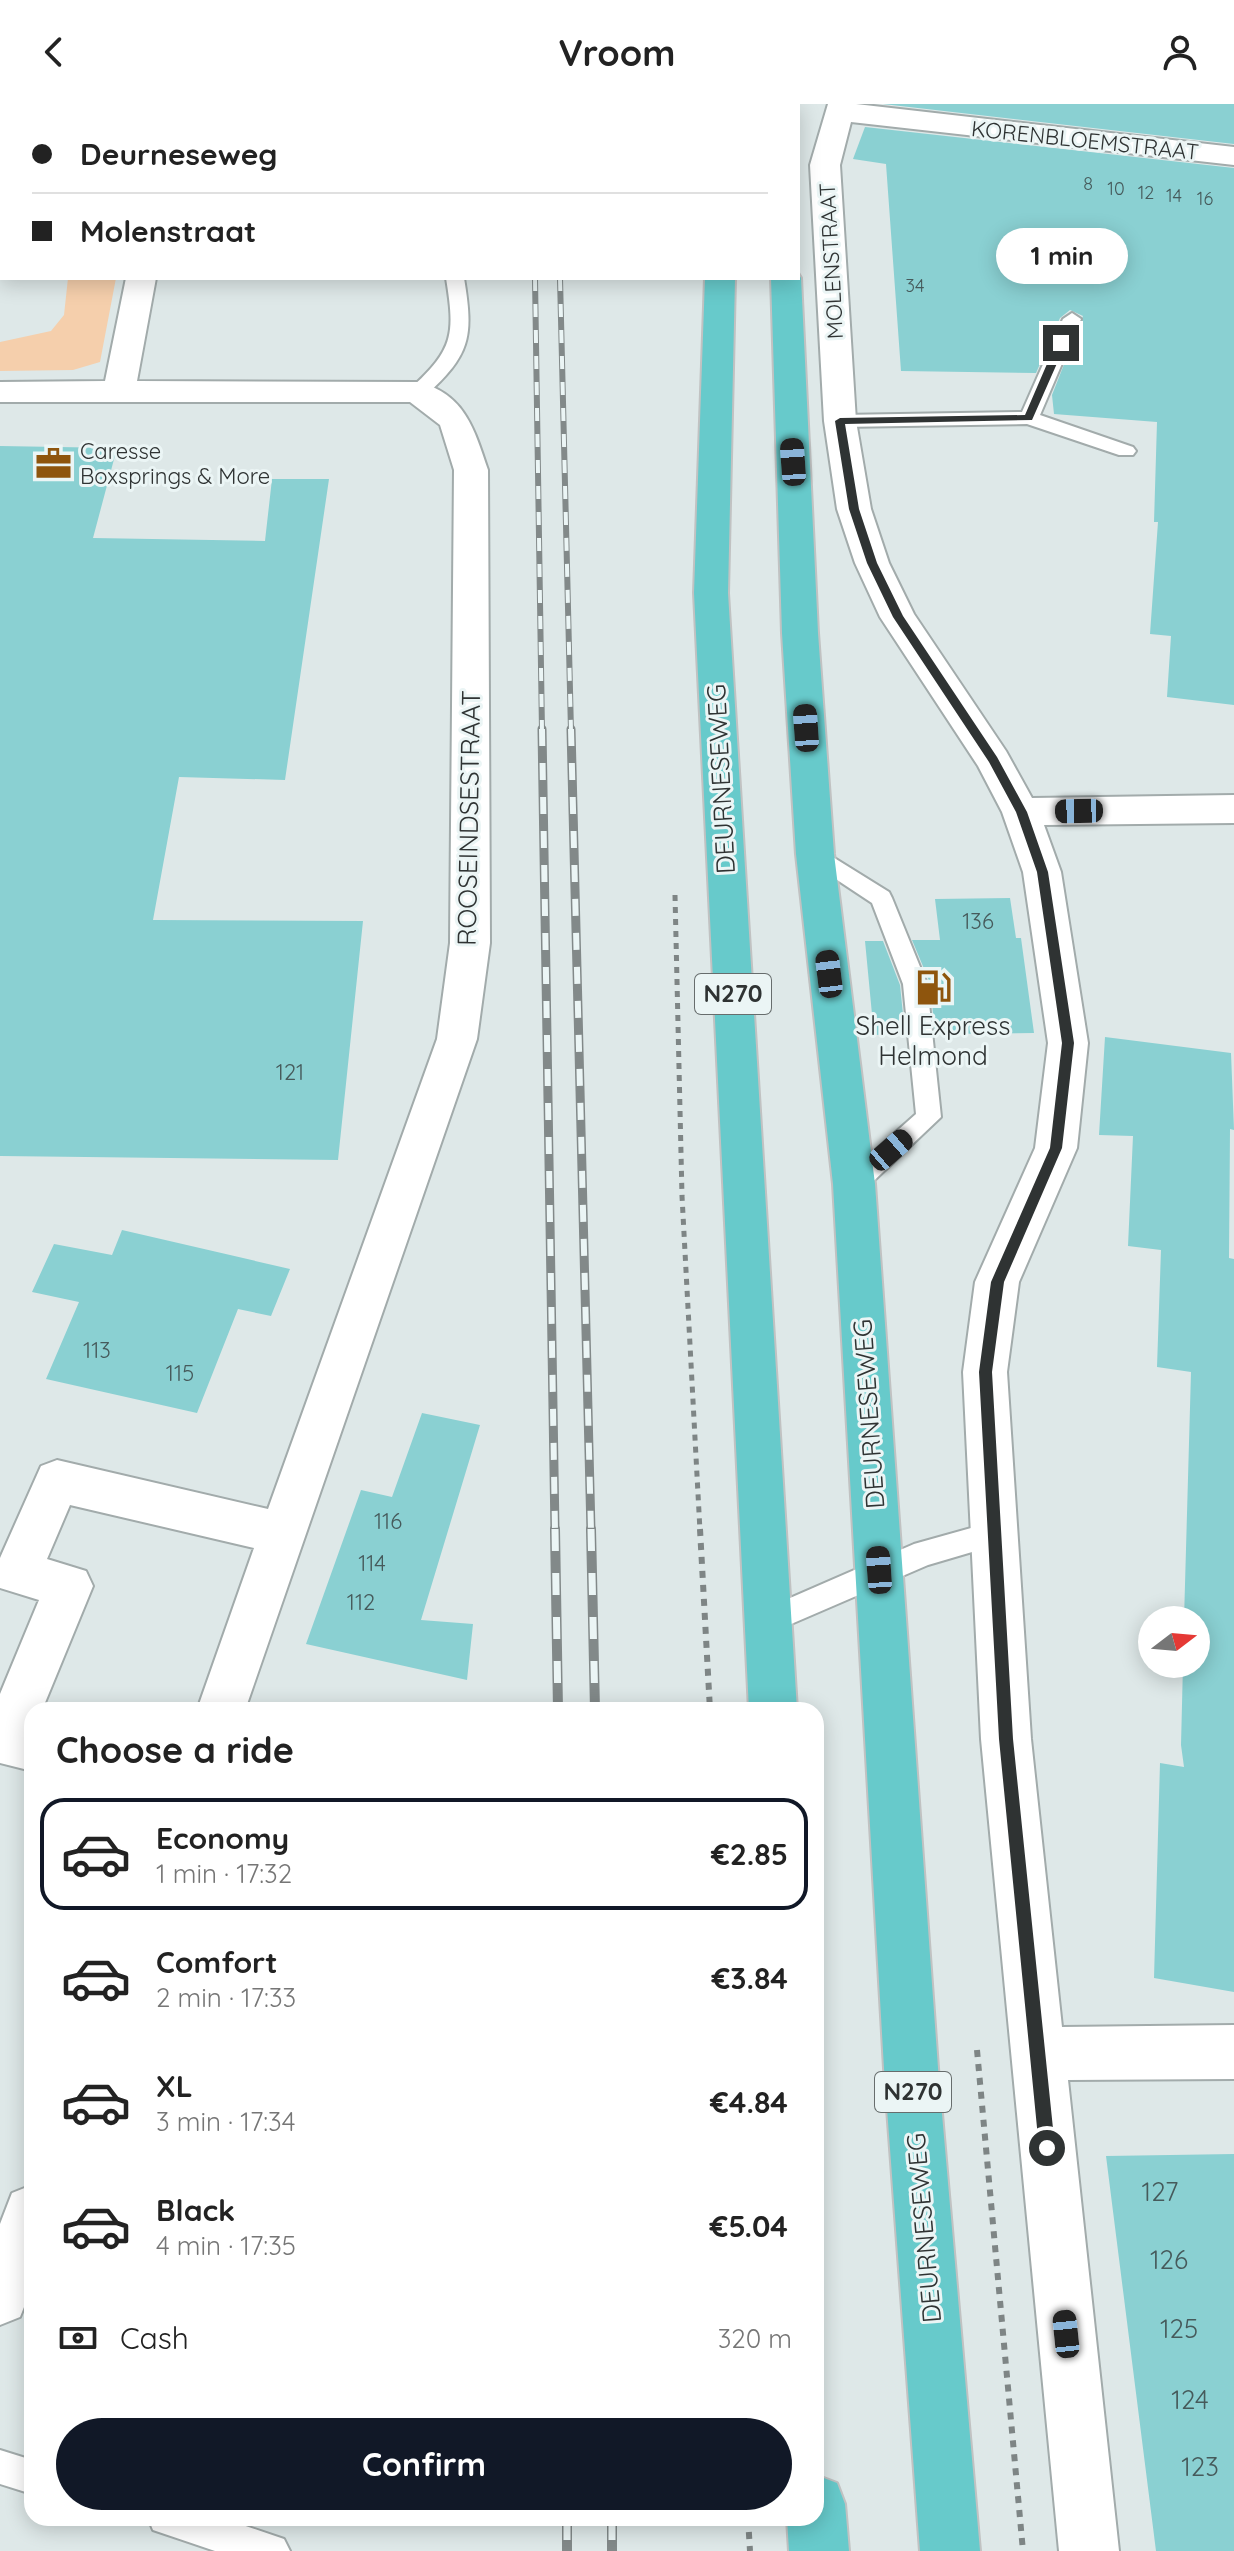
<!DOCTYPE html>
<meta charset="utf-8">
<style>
body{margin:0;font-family:Quicksand,sans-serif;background:#f6f6f6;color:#222;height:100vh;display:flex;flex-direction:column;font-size:30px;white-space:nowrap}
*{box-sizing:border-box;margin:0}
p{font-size:26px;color:#767676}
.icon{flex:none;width:44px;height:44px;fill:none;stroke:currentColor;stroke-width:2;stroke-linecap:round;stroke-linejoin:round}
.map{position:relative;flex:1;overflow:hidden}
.panel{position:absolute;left:24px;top:1598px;width:800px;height:824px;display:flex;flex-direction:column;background:#fff;border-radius:24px;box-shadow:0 4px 20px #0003}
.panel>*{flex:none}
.hud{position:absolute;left:0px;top:0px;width:800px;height:176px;box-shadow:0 4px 20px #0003;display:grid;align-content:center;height:176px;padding:0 32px;background:#fff}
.needle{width:52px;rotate:74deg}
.tools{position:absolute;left:1138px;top:1502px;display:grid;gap:16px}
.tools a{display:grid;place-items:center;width:72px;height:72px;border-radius:50%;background:#fff;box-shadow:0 4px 20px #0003;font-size:40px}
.end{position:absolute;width:36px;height:36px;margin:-18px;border:10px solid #2f3333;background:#fff;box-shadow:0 0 0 4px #fff}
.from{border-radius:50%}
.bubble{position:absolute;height:56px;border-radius:28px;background:#fff;box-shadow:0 4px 20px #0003;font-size:26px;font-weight:700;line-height:56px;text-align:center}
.car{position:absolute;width:24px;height:48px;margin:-24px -12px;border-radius:10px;box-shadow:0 0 6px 2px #0007;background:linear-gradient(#222 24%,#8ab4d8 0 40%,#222 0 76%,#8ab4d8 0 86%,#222 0)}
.hud b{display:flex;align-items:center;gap:28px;height:76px;font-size:30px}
.hud b+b{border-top:2px solid #e0e0e0}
.hud i{width:20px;height:20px;background:#222}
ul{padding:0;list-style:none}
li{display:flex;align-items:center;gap:24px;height:112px;margin:0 16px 12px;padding:0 16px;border:4px solid transparent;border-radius:24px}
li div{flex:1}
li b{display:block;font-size:30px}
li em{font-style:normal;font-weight:700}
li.on{border-color:#111827}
li>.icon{width:72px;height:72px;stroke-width:1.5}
h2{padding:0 32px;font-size:36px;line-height:96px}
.pay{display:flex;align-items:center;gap:20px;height:88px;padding:0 32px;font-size:30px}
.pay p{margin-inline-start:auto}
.button{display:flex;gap:16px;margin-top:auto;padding:16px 32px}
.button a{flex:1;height:92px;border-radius:48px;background:#111827;color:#fff;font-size:32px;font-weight:700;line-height:92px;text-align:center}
header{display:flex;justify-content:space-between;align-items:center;height:104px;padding:0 32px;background:#fff;font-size:36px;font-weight:700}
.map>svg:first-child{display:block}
</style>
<header><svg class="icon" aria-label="back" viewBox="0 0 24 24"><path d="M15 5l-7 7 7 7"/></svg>Vroom<svg class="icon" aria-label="person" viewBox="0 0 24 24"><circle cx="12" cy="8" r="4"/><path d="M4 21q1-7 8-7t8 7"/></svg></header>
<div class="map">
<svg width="1234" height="2447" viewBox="0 0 1234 2447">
<rect width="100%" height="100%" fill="#dee8e8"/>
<path fill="#f5cfac" d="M68,174H116L100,258L73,266L0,267V238L51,227L64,211Z"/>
<path fill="#8ad0d2" d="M883,0H1234V40Z
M865,23L1234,64V601L1167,593L1171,532L1150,530L1158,418H1154L1157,318L1054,310L1052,291L1083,212L1070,206L1060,214L1036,269L901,267L886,60L853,55Z
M0,342L117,344L93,434L265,437L272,375H329L285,676L179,673L153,816L363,817L338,1056L0,1052Z
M1010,794L1016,834H1021L1034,929L935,930L930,879L912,836H940L935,795Z
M865,837H883L900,881L905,930L874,931Z
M1105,933L1231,949L1234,1026L1230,1025L1229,1154L1234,1155V1888L1154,1874L1160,1659L1184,1663L1181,1641L1183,1560H1196V1516H1184L1191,1268L1157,1263L1161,1146L1128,1142L1133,1032L1099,1031Z
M122,1126L290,1165L271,1212L238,1205L197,1309L46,1275L79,1198L32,1188L54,1140L112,1151Z
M422,1309L480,1321L421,1516L473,1520L467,1576L306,1540L361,1386L392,1393Z
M1234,2050V2447H1156L1106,2052Z"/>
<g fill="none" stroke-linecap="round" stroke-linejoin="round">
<defs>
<path id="service" d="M374,0H390V2H374Z
M446,174H464C474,234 470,251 425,292H411V284C454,245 455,230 446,174Z
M1072,209L1081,215L1040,311L1133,343L1136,347L1133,351H1119L1027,320L840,323L830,317L840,311L1022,308L1063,215Z
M815,742L889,788L892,794L927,880L941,1013L863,1087L854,1090L845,1087L842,1080L845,1073L916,1010L903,880L872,799L807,756L804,750L807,744Z
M996,1417L1006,1420L1010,1429L1006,1438L928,1461L768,1530L758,1526L754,1517L758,1508L914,1440Z
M0,2346L32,2356V2390L0,2380Z
M148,2414H222L284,2435L290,2447H215L153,2426Z"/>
<path id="minor" d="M159,0H187V2H159Z
M828,0H856L1234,43V61L851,18L840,61L856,317L871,405L889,459L914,510L1006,647L1032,694L1234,691V719L1044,721L1061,768L1088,939L1077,1044L1019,1178L1007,1268L1031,1635L1062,1923L1234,1921V1975L1068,1976L1119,2447H1059L981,1635L963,1268L975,1178L1035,1044L1048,939L1023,768L1002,708L978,662L880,513L855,459L837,405L824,317L810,61Z
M126,174H156L137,277L418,278C465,290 474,325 488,366L490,839L477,935L245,1606H197L254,1444L70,1401L47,1455L86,1467L93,1482L42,1606H32V1667L0,1659V1590L39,1496L0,1484V1454L41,1362L57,1356L268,1405L437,935L450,839L454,366L440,321L410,298H0V278L105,277Z
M32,2081V2183L20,2213L0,2221V2120L12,2089Z"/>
<path id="primary" d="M710,0H738V2H710Z
M768,0H796V2H768Z
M798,169L801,174L818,529L834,750L875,1080L938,1964L980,2447H920L884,1964L833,1080L796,750L782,529L771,174H798Z
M705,174H735L728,489L797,1606H749L694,489Z
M816,2371L837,2379L845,2400L849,2447H789L787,2414H816Z"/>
</defs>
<use href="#service" stroke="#a2abab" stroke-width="4"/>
<use href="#minor" stroke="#a2abab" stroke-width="4"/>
<use href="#primary" stroke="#c1c2c2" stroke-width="4"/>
<path stroke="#7e8585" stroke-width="5" stroke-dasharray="6 6" stroke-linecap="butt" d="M675,791L682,1092L700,1427"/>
<path stroke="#7e8585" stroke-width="6" stroke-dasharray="7 7" stroke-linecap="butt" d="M700,1425L710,1606
M977,1946L1023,2447
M748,2414L750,2447"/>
<use href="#service" fill="#fff" fill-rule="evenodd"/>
<use href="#minor" fill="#fff" fill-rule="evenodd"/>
<use href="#primary" fill="#67cacb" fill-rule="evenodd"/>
<defs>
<path id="rail-far2" d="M535,174L542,627
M560,174L571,627"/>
<path id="rail-far1" d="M542,625L555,1427
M571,625L591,1427"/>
<path id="rail" d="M555,1425L558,1606
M591,1425L595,1606
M567,2414V2447
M612,2414V2447"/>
</defs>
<use href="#rail-far2" stroke="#828989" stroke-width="6"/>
<use href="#rail-far1" stroke="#828989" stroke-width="9"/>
<use href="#rail" stroke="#828989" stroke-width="10"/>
<use href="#rail-far2" stroke="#ebf5f5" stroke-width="4" stroke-dasharray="13" stroke-linecap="butt"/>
<use href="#rail-far1" stroke="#ebf5f5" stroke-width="6" stroke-dasharray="17" stroke-linecap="butt"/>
<use href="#rail" stroke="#ebf5f5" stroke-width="7" stroke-dasharray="22" stroke-linecap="butt"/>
</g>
<path fill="#2f3333" d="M1061,237L1066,239L1032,316L845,320L859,405L877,459L903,512L997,653L1027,708L1048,768L1074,939L1062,1044L1004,1178L992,1268L1013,1635L1055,2044L1047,2052L1039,2044L999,1635L979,1268L991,1178L1050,1044L1062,939L1037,768L1016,708L989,658L893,513L867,459L849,405L835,317L840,314L1025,311L1056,239Z"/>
<defs>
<symbol id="office-bare" viewBox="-9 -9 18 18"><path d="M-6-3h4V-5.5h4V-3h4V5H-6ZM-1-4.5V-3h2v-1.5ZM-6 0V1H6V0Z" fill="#8e550d" stroke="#ebf5f5" stroke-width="2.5" paint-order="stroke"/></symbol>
<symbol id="fuel-bare" viewBox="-9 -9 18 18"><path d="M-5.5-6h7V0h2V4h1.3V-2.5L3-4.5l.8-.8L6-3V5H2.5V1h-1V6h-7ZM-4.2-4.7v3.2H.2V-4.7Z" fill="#8e550d" stroke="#ebf5f5" stroke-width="2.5" paint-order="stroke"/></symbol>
</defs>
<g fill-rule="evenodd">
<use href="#office-bare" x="28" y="334" width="51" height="51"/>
<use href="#fuel-bare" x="908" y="858" width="51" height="51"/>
</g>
<g text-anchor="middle" stroke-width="6" stroke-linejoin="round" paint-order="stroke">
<g font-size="18" fill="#465a5b">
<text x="1088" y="86">8</text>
<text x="1116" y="91">10</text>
<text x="1146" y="95">12</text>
<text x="1174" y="98">14</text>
<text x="1205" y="101">16</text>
<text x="915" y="188">34</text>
</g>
<g font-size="22" fill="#2f3333" stroke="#ebf5f5">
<text transform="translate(1085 36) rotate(6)" y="8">KORENBLOEMSTRAAT</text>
<text transform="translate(831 157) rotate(-93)" y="8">MOLENSTRAAT</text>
</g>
<g font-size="22" fill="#2f3333" stroke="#ebf5f5" text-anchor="start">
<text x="80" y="355">Caresse<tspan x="80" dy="25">Boxsprings &amp; More</tspan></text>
</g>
<g font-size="22" fill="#465a5b">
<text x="978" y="825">136</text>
<text x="290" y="976">121</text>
<text x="97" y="1254">113</text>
<text x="180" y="1277">115</text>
<text x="388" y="1425">116</text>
<text x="372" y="1467">114</text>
<text x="361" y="1506">112</text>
</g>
<g fill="#ebf5f5" stroke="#676d6d" stroke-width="2">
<rect x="695" y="870" width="76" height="40" rx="6"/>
<rect x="875" y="1968" width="76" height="40" rx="6"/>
</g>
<g font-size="24" font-weight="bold" fill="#2f3333">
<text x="733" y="898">N270</text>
<text x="913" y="1996">N270</text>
</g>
<g font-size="26" fill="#2f3333" stroke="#ebf5f5">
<text transform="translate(721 675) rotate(-93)" y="9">DEURNESEWEG</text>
<text transform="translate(469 714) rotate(-89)" y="9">ROOSEINDSESTRAAT</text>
<text transform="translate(869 1310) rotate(-94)" y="9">DEURNESEWEG</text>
<text transform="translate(924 2124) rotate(-95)" y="9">DEURNESEWEG</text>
</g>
<g font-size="26" fill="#2f3333" stroke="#ebf5f5">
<text x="933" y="931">Shell Express<tspan x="933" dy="30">Helmond</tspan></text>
</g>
<g font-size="26" fill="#465a5b">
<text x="1160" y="2097">127</text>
<text x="1169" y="2165">126</text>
<text x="1179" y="2234">125</text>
<text x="1190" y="2305">124</text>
<text x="1200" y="2372">123</text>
</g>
</g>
</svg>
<div class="tools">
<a><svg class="needle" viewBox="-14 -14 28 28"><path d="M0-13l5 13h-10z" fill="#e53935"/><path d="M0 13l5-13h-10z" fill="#767676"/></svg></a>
</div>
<i class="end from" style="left:1047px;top:2044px"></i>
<i class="end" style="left:1061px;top:239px"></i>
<div class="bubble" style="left:996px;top:124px;width:132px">1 min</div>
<i class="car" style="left:793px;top:358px;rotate:356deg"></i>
<i class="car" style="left:806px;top:624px;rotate:356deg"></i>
<i class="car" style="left:1079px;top:707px;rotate:269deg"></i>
<i class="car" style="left:829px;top:870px;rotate:353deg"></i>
<i class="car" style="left:891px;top:1046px;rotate:49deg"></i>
<i class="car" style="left:879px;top:1466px;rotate:356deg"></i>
<i class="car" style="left:1066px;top:2230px;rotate:354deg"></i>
<div class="hud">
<b><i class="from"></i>Deurneseweg</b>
<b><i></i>Molenstraat</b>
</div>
<section class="panel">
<h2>Choose a ride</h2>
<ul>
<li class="on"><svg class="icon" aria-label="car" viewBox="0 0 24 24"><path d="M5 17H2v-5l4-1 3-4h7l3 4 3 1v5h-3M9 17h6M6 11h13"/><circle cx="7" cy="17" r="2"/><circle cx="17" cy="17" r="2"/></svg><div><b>Economy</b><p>1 min · 17:32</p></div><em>€2.85</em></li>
<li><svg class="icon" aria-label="car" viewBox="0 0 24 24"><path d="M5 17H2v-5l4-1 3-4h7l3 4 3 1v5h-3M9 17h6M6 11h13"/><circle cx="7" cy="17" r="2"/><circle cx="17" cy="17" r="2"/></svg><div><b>Comfort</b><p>2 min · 17:33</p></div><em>€3.84</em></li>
<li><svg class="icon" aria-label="car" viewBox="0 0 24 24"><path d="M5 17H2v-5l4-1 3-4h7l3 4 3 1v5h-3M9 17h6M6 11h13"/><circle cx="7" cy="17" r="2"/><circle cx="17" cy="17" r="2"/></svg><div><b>XL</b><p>3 min · 17:34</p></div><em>€4.84</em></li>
<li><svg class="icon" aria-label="car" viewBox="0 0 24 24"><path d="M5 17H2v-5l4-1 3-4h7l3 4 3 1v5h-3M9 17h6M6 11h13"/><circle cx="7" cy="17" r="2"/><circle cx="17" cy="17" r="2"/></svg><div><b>Black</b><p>4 min · 17:35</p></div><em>€5.04</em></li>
</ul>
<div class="pay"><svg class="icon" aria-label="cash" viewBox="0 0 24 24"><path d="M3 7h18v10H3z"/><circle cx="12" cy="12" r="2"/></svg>Cash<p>320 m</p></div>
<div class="button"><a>Confirm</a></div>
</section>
</div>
